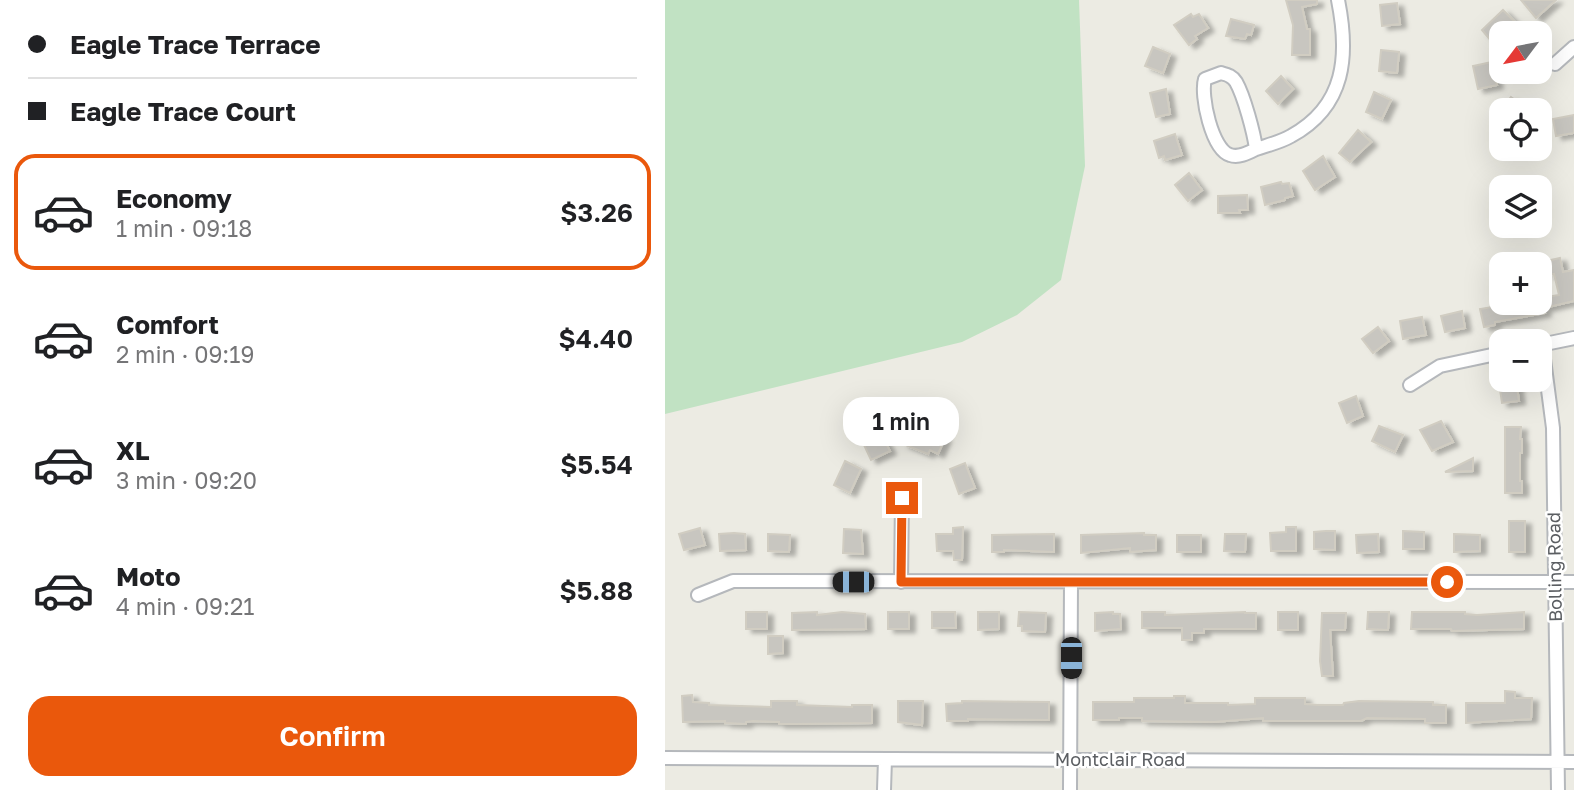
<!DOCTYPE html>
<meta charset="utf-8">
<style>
body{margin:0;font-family:"Golos Text",sans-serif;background:#f6f6f6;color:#202124;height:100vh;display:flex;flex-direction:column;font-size:26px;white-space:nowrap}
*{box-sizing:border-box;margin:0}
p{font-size:23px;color:#757577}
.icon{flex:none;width:38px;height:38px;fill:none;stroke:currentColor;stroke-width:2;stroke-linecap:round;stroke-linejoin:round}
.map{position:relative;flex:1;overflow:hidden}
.sheet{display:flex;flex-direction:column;background:#fff;width:665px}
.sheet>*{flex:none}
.banner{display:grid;align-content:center;height:154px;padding:0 28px;background:#fff}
.needle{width:46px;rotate:238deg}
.fabs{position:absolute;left:824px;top:21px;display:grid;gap:14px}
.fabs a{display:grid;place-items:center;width:63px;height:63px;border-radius:14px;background:#fff;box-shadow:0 7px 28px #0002;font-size:35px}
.end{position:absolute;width:32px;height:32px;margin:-16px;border:9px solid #ea580c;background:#fff;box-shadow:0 0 0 4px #fff}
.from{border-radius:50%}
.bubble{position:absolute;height:49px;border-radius:21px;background:#fff;box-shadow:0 7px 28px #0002;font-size:23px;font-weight:600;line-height:49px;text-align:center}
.car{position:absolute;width:21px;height:42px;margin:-21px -10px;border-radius:9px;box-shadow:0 0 5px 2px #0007;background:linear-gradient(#222 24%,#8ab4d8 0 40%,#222 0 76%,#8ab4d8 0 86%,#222 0)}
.banner b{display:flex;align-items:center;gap:24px;height:66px;font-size:26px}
.banner b+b{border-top:2px solid #e0e0e0}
.banner i{width:18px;height:18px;background:#202124}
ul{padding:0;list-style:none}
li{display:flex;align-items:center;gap:21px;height:116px;margin:0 14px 10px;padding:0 14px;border:4px solid transparent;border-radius:21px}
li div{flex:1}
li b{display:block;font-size:26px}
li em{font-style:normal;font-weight:600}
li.current{border-color:#ea580c}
li>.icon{width:63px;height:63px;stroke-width:1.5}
.cta{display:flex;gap:14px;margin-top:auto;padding:14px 28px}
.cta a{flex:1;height:80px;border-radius:21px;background:#ea580c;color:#fff;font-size:28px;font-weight:600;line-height:80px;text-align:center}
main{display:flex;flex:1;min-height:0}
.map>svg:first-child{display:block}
</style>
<main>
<section class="sheet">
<div class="banner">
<b><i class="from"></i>Eagle Trace Terrace</b>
<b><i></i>Eagle Trace Court</b>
</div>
<ul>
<li class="current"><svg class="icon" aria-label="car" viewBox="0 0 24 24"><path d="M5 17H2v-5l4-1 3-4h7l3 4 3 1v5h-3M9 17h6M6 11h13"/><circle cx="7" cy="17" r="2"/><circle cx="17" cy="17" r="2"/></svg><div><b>Economy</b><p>1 min · 09:18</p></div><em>$3.26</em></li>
<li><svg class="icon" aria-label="car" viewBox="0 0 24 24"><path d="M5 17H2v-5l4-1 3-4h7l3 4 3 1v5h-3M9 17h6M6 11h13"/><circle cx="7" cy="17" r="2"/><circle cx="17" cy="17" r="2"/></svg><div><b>Comfort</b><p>2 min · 09:19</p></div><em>$4.40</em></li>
<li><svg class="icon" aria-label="car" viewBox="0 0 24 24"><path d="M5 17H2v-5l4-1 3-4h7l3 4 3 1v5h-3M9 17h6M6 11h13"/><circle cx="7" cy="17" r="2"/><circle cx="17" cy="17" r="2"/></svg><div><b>XL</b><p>3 min · 09:20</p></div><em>$5.54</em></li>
<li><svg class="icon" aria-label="car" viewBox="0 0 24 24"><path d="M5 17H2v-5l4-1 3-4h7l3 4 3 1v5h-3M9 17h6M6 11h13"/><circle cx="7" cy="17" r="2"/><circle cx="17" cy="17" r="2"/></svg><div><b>Moto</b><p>4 min · 09:21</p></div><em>$5.88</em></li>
</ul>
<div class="cta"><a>Confirm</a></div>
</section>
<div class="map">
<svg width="909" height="790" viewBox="0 0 909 790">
<defs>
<filter id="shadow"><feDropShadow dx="6" dy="3.5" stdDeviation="2" flood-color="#0004"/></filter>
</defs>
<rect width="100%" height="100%" fill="#ecebe3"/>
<path fill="#c1e2c3" d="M0,0H414L420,166L396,280L352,315L297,342L0,414Z"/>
<path fill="#c8c6c0" stroke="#d1cdc2" stroke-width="2" filter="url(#shadow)" d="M621,0H652V4L637,7L642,29H645V55H627L628,25Z
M856,0H891L871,18Z
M732,3L735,24L717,26L715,5Z
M838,10L849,21L827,42L817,30Z
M526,14L528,17L534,14L543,28L530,36L532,39L524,45L509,25Z
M566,19L589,25L586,35L582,34L580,39L561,36Z
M488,47L505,54L498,73L480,66Z
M716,50L734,52L732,73L714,71Z
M827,62L832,85L813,89L808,66Z
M616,76L628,89L613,104L601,91Z
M501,89L505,114L491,117L485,93Z
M709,92L726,100L717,119L701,112Z
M846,97L864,110H836Z
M909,115V133L891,136L888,119Z
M693,130L706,142L685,162L674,153Z
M510,134L517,155L500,160L499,156L494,158L489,141Z
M658,156L670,177L650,190L638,171Z
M524,173L537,190L523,201L510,185Z
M616,182L617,184L624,183L628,196L620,198V200L600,205L596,187Z
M582,195L583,210H574L575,213H553V196Z
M895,258L898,272L909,270V301L879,308L880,313L830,322V325L819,327L815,309L851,303H875V298L894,295L889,274L884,275L881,261Z
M797,311L800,328L780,332L776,316Z
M757,317L761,335L738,339L735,321Z
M713,327L724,341L708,353L697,339Z
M851,380L854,401L837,403L834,383Z
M691,396L698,416L682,423L674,403Z
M776,421L788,442L767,451L755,430Z
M714,426L738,435L730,452L707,441Z
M253,427L280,438L273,454L265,450L263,454L238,444L243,431L250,435Z
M840,427H856L855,439H857V453H855V481H857V493H840Z
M217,436L225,451L206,460L199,445Z
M808,458V471L780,472Z
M180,461L196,469L185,493L169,485Z
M300,463L310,488L294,494L285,469Z
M844,521H860V552H844Z
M298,527L297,560H289L288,551H272L271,534H288V528Z
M621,527H631V551H606L605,533L621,532Z
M35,528L40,545L19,550L14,534Z
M179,529L196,530L198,554L178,553Z
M661,531H670V550L649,549V532Z
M738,531L759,532V549H738Z
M69,533L80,534L81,550L55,551L54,534Z
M479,533V535H491V550L465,552V548L416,553V535Z
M103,534L125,535L124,552L103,551Z
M389,534V552L339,550V552H327V535Z
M560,534H581L580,552L559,551Z
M713,534L714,552L692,553L691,535Z
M789,534L815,535V551L789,552Z
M512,535H536V552H512Z
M81,612H102V629H81Z
M152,612V615L177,612L200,614L201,629L127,630V613Z
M223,612H244V629H223Z
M267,612H290L291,628H267Z
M313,612H334V629L313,630Z
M354,612L381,613L380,632L357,631V626H353Z
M448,612V614H455L456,629L430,631V613Z
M477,612H500V615L580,612V613H591V629H539V633H527V640H517V628H477Z
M613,612H633V630H613Z
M703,612H724L723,630L702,629Z
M747,612H800V614L812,615L859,612V629L787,631L786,629H746Z
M657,613H681L680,630H665L668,676H657L655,661Z
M103,636H118V653L103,654Z
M840,691L850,692V698H867L866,719L801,723V703H840Z
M27,695L28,702L44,703V705L106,707V701H132V705L187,707V705H207V723L132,724H114V722L88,721L81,722V724L60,723V721L18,722L17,696Z
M509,696H520V703H563V705L590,704V698H640V704L653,705H678L679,703L694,701L768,702V705H781V723H760V719L702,718L696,721H598V718L549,722L477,721V718H454V720H428V702H469V698H509Z
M233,701H258L257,725L233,722Z
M297,701L384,702V720L303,719V721H282L281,704L297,703Z"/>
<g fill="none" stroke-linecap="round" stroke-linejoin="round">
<defs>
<path id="minor" d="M890,64L909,47
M556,73C563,75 567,76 571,82C579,96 589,133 591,149C583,153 574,158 565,155C547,150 535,95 540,79Z
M591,149C603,145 616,142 626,136C681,106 684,55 673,0
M877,344L888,428L893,790
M875,345L909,338
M745,385L775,366L836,353
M236,582L237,498
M33,595L68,581L909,582
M0,758L909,762
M219,790L220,759
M405,790L406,582"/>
</defs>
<use href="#minor" stroke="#b5b8bc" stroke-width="16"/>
<use href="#minor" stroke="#fff" stroke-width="12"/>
</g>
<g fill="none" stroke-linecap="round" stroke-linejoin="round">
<path stroke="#ea580c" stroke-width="9" d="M237,498L236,582H782"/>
</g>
<g text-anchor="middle" stroke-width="5" stroke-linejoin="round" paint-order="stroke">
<g font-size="18" fill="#5b5e62" stroke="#fff">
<text transform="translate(890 567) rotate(-91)" y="6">Bolling Road</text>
<text x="455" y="766">Montclair Road</text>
</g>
</g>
</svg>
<div class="fabs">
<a><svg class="needle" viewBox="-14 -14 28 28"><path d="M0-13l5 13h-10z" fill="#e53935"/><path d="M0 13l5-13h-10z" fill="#757577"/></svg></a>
<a><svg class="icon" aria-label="locate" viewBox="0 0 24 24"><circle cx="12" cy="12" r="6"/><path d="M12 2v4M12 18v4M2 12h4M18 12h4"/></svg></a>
<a><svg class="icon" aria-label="layers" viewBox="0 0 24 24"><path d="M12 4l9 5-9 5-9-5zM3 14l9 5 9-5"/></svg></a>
<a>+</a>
<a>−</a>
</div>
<i class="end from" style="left:782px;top:582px"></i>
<i class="end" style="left:237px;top:498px"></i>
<div class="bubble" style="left:178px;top:397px;width:116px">1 min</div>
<i class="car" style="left:188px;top:582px;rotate:270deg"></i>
<i class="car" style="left:406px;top:658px;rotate:180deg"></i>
</div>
</main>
